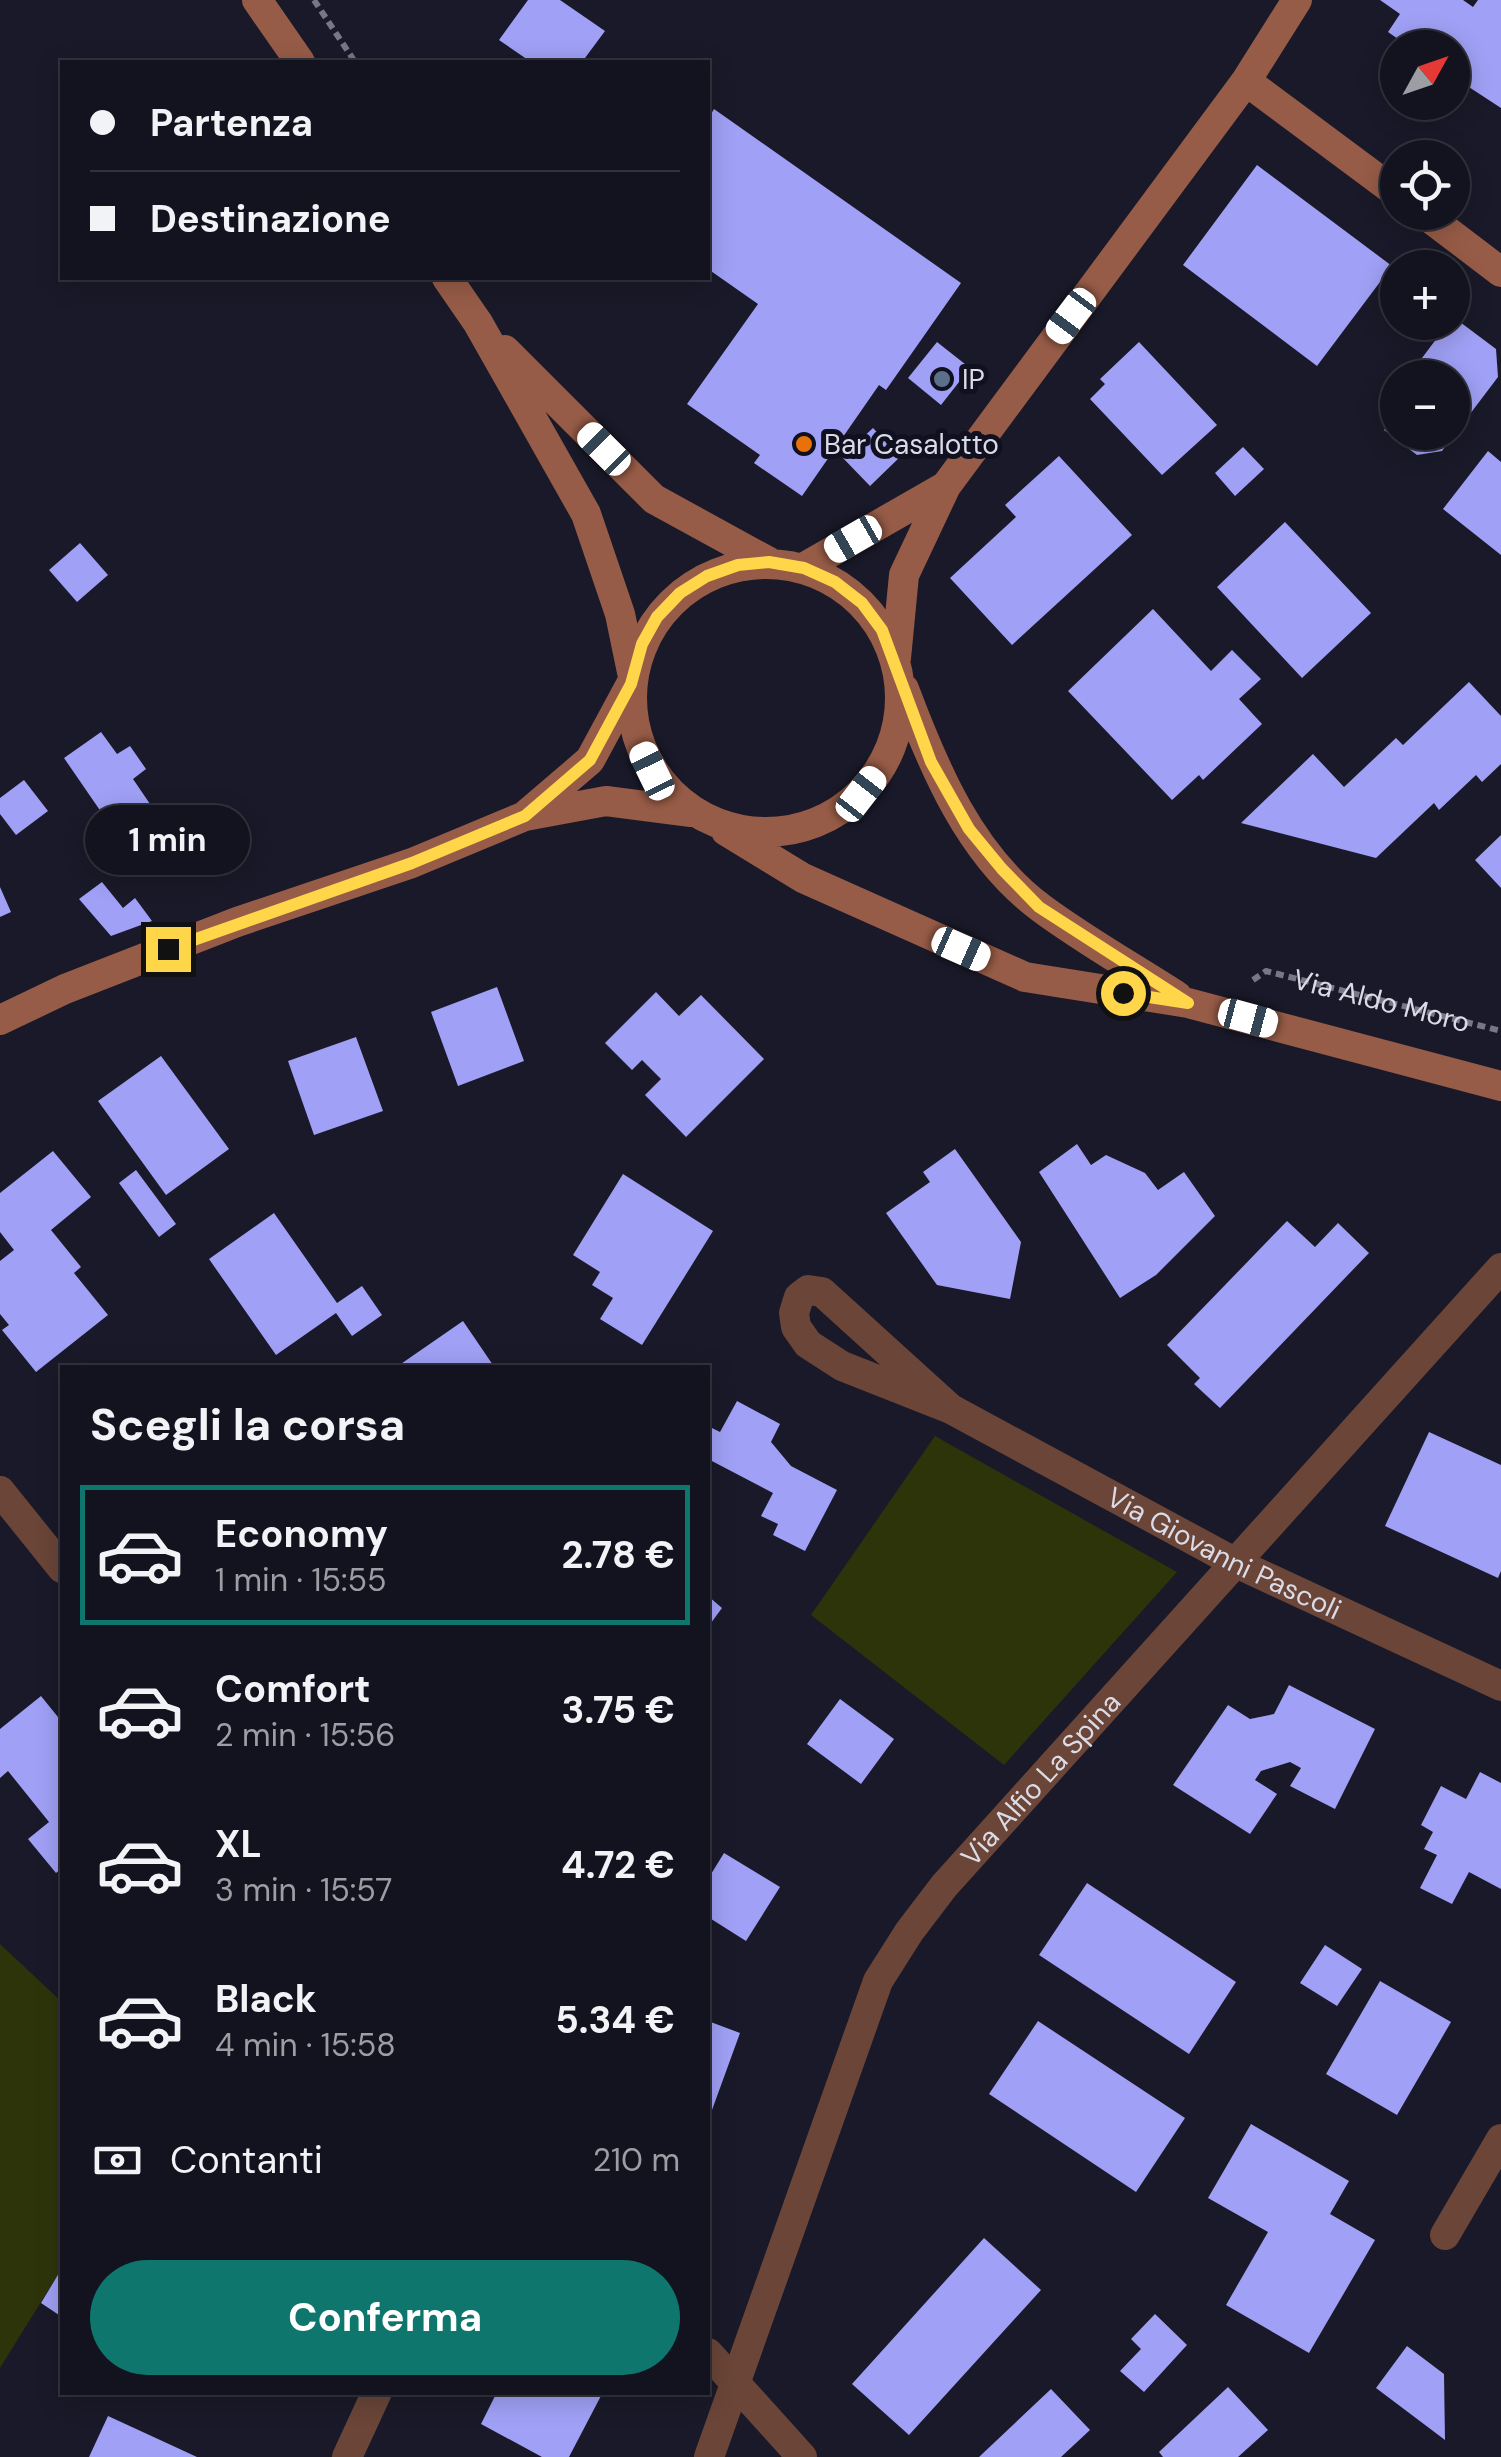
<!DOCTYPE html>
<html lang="it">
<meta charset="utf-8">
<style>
body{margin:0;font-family:"DM Sans",sans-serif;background:#20202c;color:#f1f3f6;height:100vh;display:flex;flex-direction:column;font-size:38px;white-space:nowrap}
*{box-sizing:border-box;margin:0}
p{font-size:32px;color:#9d9ea4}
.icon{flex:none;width:55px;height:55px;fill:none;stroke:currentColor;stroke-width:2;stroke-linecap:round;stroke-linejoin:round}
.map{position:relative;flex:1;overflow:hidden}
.sheet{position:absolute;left:60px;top:1365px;width:650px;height:1030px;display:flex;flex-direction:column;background:#13131f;border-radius:0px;box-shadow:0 5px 25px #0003,0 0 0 2px #32323d}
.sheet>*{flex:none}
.top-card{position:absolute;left:60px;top:60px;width:650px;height:220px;border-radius:0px;box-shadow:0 5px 25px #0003,0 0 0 2px #32323d;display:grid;align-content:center;height:220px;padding:0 30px;background:#13131f}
.needle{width:65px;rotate:50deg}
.buttons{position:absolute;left:1380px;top:30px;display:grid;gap:20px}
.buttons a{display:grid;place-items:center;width:90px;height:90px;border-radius:50%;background:#13131f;box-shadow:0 5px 25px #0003,0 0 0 2px #32323d;font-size:50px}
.end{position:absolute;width:45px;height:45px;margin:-22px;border:12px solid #ffd54a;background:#111;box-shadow:0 0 0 5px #111}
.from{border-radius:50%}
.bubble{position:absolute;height:70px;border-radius:35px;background:#13131f;box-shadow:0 5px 25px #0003,0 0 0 2px #32323d;font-size:32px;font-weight:700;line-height:70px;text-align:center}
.car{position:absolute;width:30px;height:60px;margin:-30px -15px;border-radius:12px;box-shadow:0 0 8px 2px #0007;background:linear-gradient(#fff 24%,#345 0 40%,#fff 0 76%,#345 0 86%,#fff 0)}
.top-card b{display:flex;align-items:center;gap:35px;height:95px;font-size:38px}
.top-card b+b{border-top:2px solid #32323d}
.top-card i{width:25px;height:25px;background:#f1f3f6}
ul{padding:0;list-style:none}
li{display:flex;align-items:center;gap:30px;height:140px;margin:0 20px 15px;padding:0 10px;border:5px solid transparent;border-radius:0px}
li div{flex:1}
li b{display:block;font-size:38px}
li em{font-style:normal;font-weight:700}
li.active{border-color:#0f766e}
li>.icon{width:90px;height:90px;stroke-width:1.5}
h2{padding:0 30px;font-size:45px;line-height:120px}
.pay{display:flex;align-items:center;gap:25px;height:110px;padding:0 30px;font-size:38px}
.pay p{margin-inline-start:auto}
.cta{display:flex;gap:20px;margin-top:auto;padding:20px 30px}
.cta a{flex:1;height:115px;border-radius:60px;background:#0f766e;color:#fff;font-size:40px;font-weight:700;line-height:115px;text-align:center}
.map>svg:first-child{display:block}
</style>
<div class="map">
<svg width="1501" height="2457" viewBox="0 0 1501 2457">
<rect width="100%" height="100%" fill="#191929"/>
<path fill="#2e340a" d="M935,1436L1177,1572L1004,1765L811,1615Z
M0,1944L62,2002V2268L0,2368Z"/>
<path fill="#a0a0f6" d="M528,0H560L605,31L582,62H531L499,40Z
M1380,0H1463L1473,7L1478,0H1501V108L1452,76V48H1411L1388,32L1400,14Z
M714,109L961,283L886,390L879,385L802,496L754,463L760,455L687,404L758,304L708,269V119Z
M1257,165L1392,266L1317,366L1183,265Z
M1452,316L1496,349L1498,377L1442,451L1417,455L1384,430L1398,413V432H1452V378H1424L1427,375L1416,366L1449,322H1452Z
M937,342L970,368L941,405L908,378Z
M1139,342L1217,425L1162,475L1090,399L1105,384L1100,379Z
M873,428L900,457L870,486L842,457Z
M1243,447L1264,469L1235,496L1215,473Z
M1488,451L1501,462V555L1443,509Z
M1059,456L1132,535L1012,645L950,578L1016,517L1005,505Z
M1285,522L1371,613L1302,678L1217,587Z
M80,543L108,575L77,602L49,570Z
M1153,609L1211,671L1232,650L1261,679L1239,699L1262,724L1203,780L1199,775L1172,800L1068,691Z
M1469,682L1501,716V764L1482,782L1476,775L1439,810L1434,803L1376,858L1241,823L1313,754L1344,787L1396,738L1403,745Z
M101,732L117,754L130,746L146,769L133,779L178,845L141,870L64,758Z
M24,780L48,811L16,835L0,814V798Z
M1501,835V888L1475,860Z
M102,882L123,908L135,898L152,921L111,936L79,899Z
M0,887L11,912L0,917Z
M497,987L524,1061L458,1086L431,1012Z
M656,992L679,1016L701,995L764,1059L686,1137L645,1095L661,1079L642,1060L632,1070L605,1043Z
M356,1037L383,1111L314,1135L288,1061Z
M161,1056L229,1149L166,1195L98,1101Z
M1077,1144L1091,1165L1106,1155L1145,1173L1158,1190L1184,1172L1215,1216L1156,1275L1120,1298L1039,1172Z
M955,1149L1021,1242L1010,1299L937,1285L886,1213L930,1182L923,1172Z
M53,1151L91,1197L51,1230L81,1267L74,1273L108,1315L36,1372L2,1330L9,1325L0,1314V1261L14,1250L0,1232V1193Z
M136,1170L176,1224L159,1237L119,1183Z
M623,1174L713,1231L642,1345L600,1319L613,1298L592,1285L600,1272L573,1255Z
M274,1213L337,1303L362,1286L382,1315L352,1336L336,1313L276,1355L209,1259Z
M1287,1221L1315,1247L1338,1223L1369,1253L1220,1408L1194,1384L1200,1378L1167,1345Z
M463,1321L495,1368H395Z
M737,1401L780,1424L771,1442L791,1466L837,1490L805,1551L773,1535L778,1524L761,1516L773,1493L708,1459V1432L710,1427L720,1432Z
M1429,1432L1501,1465V1571L1498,1578L1385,1526Z
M708,1596L722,1608L708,1627Z
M1289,1685L1375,1729L1335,1809L1290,1786L1301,1768L1290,1762L1261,1771L1255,1780L1277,1794L1250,1834L1173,1785L1228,1705L1250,1719L1274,1714Z
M41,1696L62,1722V1868L56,1873L28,1839L49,1822L8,1771L0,1778V1729Z
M840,1699L894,1739L861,1784L807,1744Z
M1480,1772L1501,1783V1889L1469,1872L1452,1904L1420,1888L1437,1855L1424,1849L1433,1832L1421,1825L1441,1786L1466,1799Z
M724,1853L780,1887L746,1941L708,1917V1879Z
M1087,1883L1236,1982L1189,2054L1039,1955Z
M1325,1945L1362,1969L1337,2006L1300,1983Z
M1380,1981L1451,2022L1397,2115L1326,2074Z
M708,2021L740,2033L708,2121Z
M1038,2021L1185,2118L1136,2192L989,2094Z
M1251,2124L1349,2181L1330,2214L1375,2240L1309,2353L1226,2305L1268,2232L1208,2198Z
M984,2238L1041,2290L909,2435L852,2384Z
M62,2268V2317L41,2303Z
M1155,2314L1187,2345L1144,2392L1120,2371L1141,2349L1131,2339Z
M1407,2346L1444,2374L1445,2440L1376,2388Z
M1228,2387L1268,2430L1238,2457H1163L1159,2452Z
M1051,2389L1090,2430L1061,2457H979Z
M497,2392H603L569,2457H542L481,2424Z
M108,2416L171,2445L197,2457H89Z"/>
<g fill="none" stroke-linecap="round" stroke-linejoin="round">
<g stroke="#777785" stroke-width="6" stroke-dasharray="8 5" stroke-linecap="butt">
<path d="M314,0L355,62"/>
<path id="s1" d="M1253,980L1266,971L1501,1031"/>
</g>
<g stroke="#6a4538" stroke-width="30">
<path id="s2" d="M951,1409L822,1292L808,1290L799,1297L794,1313L796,1327L808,1344L842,1366L951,1409L1236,1563L1501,1686"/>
<path d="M0,1491L62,1568"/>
<path d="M1445,2235L1501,2139"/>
<path d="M708,2353L802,2457"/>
<path d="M347,2457L377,2392"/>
<path id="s3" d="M709,2457L878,1981L909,1932L944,1886L1501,1268"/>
</g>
<path stroke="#975c47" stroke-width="30" d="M257,0L300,62
M1246,81L1398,194
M1422,212L1501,272
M447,278L478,323L586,514L620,614L632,672
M505,350L654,499L769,562
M632 698a134 134 0 1 1 268 0a134 134 0 1 1-268 0Z
M803,568L946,486
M896,658L904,575L946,486L1246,81L1297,0
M904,689C934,769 970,855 1041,908C1084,940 1132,967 1177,996
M527,814L590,760L631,684
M726,831L803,878L1025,977L1188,1003L1501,1086
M0,1020L65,989L237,922L412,863L525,816L606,801L691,812"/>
</g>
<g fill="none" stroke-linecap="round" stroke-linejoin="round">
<path stroke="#ffd54a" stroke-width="12" d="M168,949L412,863L525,816L590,760L631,684L642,644L657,617L680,593L707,576L738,565L769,562L804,568L835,582L862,603L882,630L931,762L969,829L1002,869L1039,907L1188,1003L1123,993"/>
</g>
<circle fill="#5c6f8a" stroke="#101020" stroke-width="4" cx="942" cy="379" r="10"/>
<circle fill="#e8710a" stroke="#101020" stroke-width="4" cx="804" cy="444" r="10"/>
<g text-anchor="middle" stroke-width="10" stroke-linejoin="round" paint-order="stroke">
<g font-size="28" fill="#dadbe6" stroke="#101020" text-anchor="start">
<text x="962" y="389">IP</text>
<text x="824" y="454">Bar Casalotto</text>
</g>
<g font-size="28" fill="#dadbe6" stroke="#101020">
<text dy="10" stroke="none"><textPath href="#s1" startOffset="135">Via Aldo Moro</textPath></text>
<text dy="10" stroke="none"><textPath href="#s2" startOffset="718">Via Giovanni Pascoli</textPath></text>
<text dy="10" stroke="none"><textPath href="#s3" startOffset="765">Via Alfio La Spina</textPath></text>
</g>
</g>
</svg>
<div class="buttons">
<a><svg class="needle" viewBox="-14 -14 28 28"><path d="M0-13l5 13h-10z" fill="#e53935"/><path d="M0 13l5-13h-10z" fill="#9d9ea4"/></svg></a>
<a><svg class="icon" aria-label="locate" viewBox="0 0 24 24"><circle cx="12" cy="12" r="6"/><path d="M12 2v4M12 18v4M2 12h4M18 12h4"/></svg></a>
<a>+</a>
<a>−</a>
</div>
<i class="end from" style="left:1123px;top:993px"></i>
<i class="end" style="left:168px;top:949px"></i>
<div class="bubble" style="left:85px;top:805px;width:165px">1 min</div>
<i class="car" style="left:1071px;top:316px;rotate:217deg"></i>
<i class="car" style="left:604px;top:449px;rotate:315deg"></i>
<i class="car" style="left:853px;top:539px;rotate:240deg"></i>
<i class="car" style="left:652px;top:771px;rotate:334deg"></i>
<i class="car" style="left:861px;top:794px;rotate:38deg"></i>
<i class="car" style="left:961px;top:949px;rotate:114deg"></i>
<i class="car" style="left:1248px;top:1018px;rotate:105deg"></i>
<div class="top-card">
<b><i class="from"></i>Partenza</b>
<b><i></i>Destinazione</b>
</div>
<section class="sheet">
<h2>Scegli la corsa</h2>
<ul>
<li class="active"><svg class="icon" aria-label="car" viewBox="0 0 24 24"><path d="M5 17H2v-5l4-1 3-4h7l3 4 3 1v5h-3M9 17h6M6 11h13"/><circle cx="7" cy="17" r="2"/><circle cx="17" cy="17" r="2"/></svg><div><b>Economy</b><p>1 min · 15:55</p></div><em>2.78 €</em></li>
<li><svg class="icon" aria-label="car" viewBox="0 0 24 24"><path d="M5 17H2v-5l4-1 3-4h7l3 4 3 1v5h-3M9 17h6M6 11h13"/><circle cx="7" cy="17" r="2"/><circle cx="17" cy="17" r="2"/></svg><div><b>Comfort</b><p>2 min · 15:56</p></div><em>3.75 €</em></li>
<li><svg class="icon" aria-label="car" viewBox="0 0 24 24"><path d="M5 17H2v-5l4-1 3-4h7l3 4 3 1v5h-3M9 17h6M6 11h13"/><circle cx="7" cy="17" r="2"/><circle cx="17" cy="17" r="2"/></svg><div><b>XL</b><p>3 min · 15:57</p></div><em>4.72 €</em></li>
<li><svg class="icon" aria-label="car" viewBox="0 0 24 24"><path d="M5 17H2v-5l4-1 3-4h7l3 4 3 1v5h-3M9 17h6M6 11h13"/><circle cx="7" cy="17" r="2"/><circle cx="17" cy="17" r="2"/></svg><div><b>Black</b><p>4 min · 15:58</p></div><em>5.34 €</em></li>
</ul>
<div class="pay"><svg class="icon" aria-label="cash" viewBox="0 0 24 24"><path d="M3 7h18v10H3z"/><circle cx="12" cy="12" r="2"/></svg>Contanti<p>210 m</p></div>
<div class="cta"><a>Conferma</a></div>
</section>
</div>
